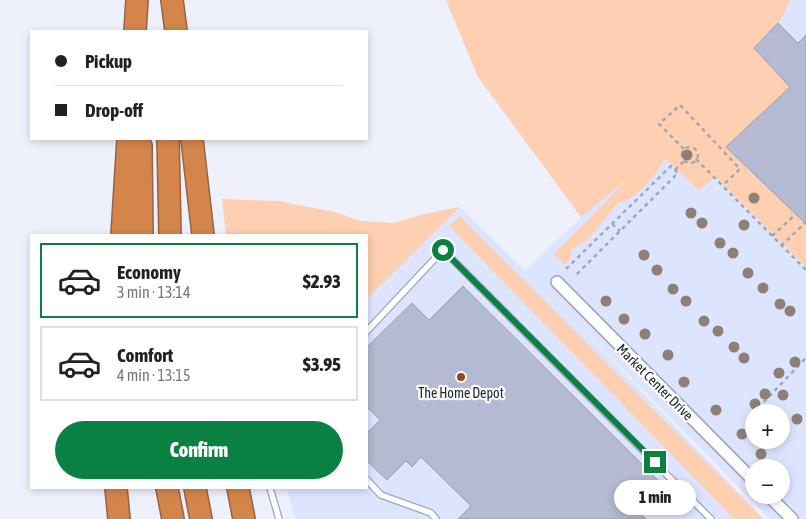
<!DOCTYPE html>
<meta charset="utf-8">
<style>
body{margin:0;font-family:"Asap Condensed",sans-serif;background:#f2f2f2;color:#222;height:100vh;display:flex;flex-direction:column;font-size:19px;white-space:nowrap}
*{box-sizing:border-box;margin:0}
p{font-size:16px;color:#767676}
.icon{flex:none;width:28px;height:28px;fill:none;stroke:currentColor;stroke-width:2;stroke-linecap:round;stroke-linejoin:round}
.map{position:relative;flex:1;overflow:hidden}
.drawer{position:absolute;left:30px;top:234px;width:338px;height:255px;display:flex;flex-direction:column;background:#fff;border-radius:0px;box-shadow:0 2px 8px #0003}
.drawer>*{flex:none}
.top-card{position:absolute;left:30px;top:30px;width:338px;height:110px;border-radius:0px;box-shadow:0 2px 8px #0003;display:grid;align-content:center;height:110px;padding:0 25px;background:#fff}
.buttons{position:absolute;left:745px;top:404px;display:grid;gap:10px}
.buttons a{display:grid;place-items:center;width:45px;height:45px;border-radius:50%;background:#fff;box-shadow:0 2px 8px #0003;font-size:25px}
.end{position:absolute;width:22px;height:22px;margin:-11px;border:6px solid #0b8043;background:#fff;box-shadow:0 0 0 2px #fff}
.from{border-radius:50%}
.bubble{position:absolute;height:35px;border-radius:18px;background:#fff;box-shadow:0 2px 8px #0003;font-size:16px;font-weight:800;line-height:35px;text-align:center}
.top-card b{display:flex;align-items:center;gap:18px;height:48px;font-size:19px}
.top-card b+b{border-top:1px solid #e0e0e0}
.top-card i{width:12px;height:12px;background:#222}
ul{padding:9px 0 0;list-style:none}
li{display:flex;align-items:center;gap:15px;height:75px;margin:0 10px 8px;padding:0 15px;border:2px solid #e0e0e0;border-radius:0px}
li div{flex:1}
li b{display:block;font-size:19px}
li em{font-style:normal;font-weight:800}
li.active{border-color:#0b8043}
li>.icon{width:45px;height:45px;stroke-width:1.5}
.cta{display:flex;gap:10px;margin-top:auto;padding:10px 25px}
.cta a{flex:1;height:58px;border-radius:30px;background:#0b8043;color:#fff;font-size:20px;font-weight:800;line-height:58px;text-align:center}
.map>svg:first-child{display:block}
</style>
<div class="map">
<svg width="806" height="519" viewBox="0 0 806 519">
<rect width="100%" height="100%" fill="#eef1fb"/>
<path fill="#dde4fe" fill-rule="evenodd" d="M446,0H806V519H770L566,312L764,519H296L286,488H366V300L460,207L525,271L581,217L478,77ZM754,412H781V440H754ZM754,468H781V495H754Z"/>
<path fill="#fecfb0" d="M446,0H789L790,2L778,23L754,48L790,87L726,147L806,225V267L716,177L699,190L665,158C658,172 636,202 619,202L587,240L572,249L570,260L564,264L554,254L629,178L581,217L478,77Z
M222,199L278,201L335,212L360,221L393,223L424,214L460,207L366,300V235H226Z
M460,216L763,519H734L449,226Z"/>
<path fill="#b3bad1" stroke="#979eb5" d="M778,23L798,43L806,35V224L726,147L790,87L754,48Z
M463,286L666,488L640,513L646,519H458L471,506L421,457L412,467L406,461L387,480L366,460V434L380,420L366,406V348L412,303L429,320Z"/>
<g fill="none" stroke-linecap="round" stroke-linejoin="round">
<defs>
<path id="lane" d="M366,332L443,250L711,519
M366,479L381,495L431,513L436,519
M270,488L279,519"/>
<path id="street" d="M557,282L754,481
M768,495L792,519"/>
<path id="highway" d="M172,0L176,31
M135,31L137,0
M168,139L170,235
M192,139L203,235
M141,146L142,235
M122,235L128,139
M116,488L119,519
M167,488L173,519
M195,488L201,519
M238,488L244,519"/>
</defs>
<use href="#lane" stroke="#9da4bb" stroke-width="8"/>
<use href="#street" stroke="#9da4bb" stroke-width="14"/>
<use href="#highway" stroke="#966442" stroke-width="24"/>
<path stroke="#a3a6b0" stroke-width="2.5" stroke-dasharray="4 4" stroke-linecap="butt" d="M682 155a8 8 0 1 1 16 0a8 8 0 1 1-16 0Z
M684,149L659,124L680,105L740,169L722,186
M696,159L806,270
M675,170L685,160
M612,224L620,231
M772,236L796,214
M781,246L805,223
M566,269L671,166L678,173L574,277
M758,408L806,358"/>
<use href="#lane" stroke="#fff" stroke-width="5.5"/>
<use href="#street" stroke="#fff" stroke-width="11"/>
<use href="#highway" stroke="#d4854c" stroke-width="21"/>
</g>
<g fill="#8f8077">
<circle cx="687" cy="155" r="5.5"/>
<circle cx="754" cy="198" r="5.5"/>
<circle cx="691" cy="213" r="5.5"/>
<circle cx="702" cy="223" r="5.5"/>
<circle cx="744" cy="225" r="5.5"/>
<circle cx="720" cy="243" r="5.5"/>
<circle cx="733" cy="253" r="5.5"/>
<circle cx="644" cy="255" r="5.5"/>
<circle cx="657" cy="270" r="5.5"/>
<circle cx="748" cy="273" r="5.5"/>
<circle cx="763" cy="288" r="5.5"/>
<circle cx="673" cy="289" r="5.5"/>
<circle cx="606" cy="301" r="5.5"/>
<circle cx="686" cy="301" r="5.5"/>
<circle cx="780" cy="304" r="5.5"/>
<circle cx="790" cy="311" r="5.5"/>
<circle cx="624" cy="319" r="5.5"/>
<circle cx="704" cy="321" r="5.5"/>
<circle cx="718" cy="331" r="5.5"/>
<circle cx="645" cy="334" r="5.5"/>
<circle cx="734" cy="347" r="5.5"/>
<circle cx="668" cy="355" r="5.5"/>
<circle cx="744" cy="358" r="5.5"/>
<circle cx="795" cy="362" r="5.5"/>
<circle cx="779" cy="373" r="5.5"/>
<circle cx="684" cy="382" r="5.5"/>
<circle cx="765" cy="394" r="5.5"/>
<circle cx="783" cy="395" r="5.5"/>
<circle cx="755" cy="404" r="5.5"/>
<circle cx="716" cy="410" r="5.5"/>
<circle cx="797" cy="419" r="5.5"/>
<circle cx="742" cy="434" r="5.5"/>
<circle cx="761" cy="454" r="5.5"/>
</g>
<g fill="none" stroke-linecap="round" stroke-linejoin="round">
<path stroke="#0b8043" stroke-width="6" d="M443,250L655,462"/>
</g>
<circle fill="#8d4d18" stroke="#fff" stroke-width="2" cx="461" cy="377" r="5"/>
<g text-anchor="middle" stroke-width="4.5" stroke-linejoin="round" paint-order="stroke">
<g font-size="14" fill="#23262f" stroke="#fff">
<text transform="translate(655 382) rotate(45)" y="5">Market Center Drive</text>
</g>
<g font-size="14" fill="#23262f" stroke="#fff">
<text x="461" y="398">The Home Depot</text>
</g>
</g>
</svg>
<div class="buttons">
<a>+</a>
<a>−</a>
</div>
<i class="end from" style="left:443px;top:250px"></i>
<i class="end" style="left:655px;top:462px"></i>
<div class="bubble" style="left:614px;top:480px;width:82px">1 min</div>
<div class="top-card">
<b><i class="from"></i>Pickup</b>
<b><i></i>Drop-off</b>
</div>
<section class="drawer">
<ul>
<li class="active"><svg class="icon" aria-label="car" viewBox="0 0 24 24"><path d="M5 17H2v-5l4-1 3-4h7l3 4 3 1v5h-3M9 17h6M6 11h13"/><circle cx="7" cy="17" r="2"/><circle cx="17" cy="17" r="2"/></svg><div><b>Economy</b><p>3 min · 13:14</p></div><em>$2.93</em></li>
<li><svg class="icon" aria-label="car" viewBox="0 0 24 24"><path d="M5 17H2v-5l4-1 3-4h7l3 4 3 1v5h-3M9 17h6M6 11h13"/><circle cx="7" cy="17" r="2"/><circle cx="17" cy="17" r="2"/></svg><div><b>Comfort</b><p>4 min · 13:15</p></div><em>$3.95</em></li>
</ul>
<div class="cta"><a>Confirm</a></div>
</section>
</div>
